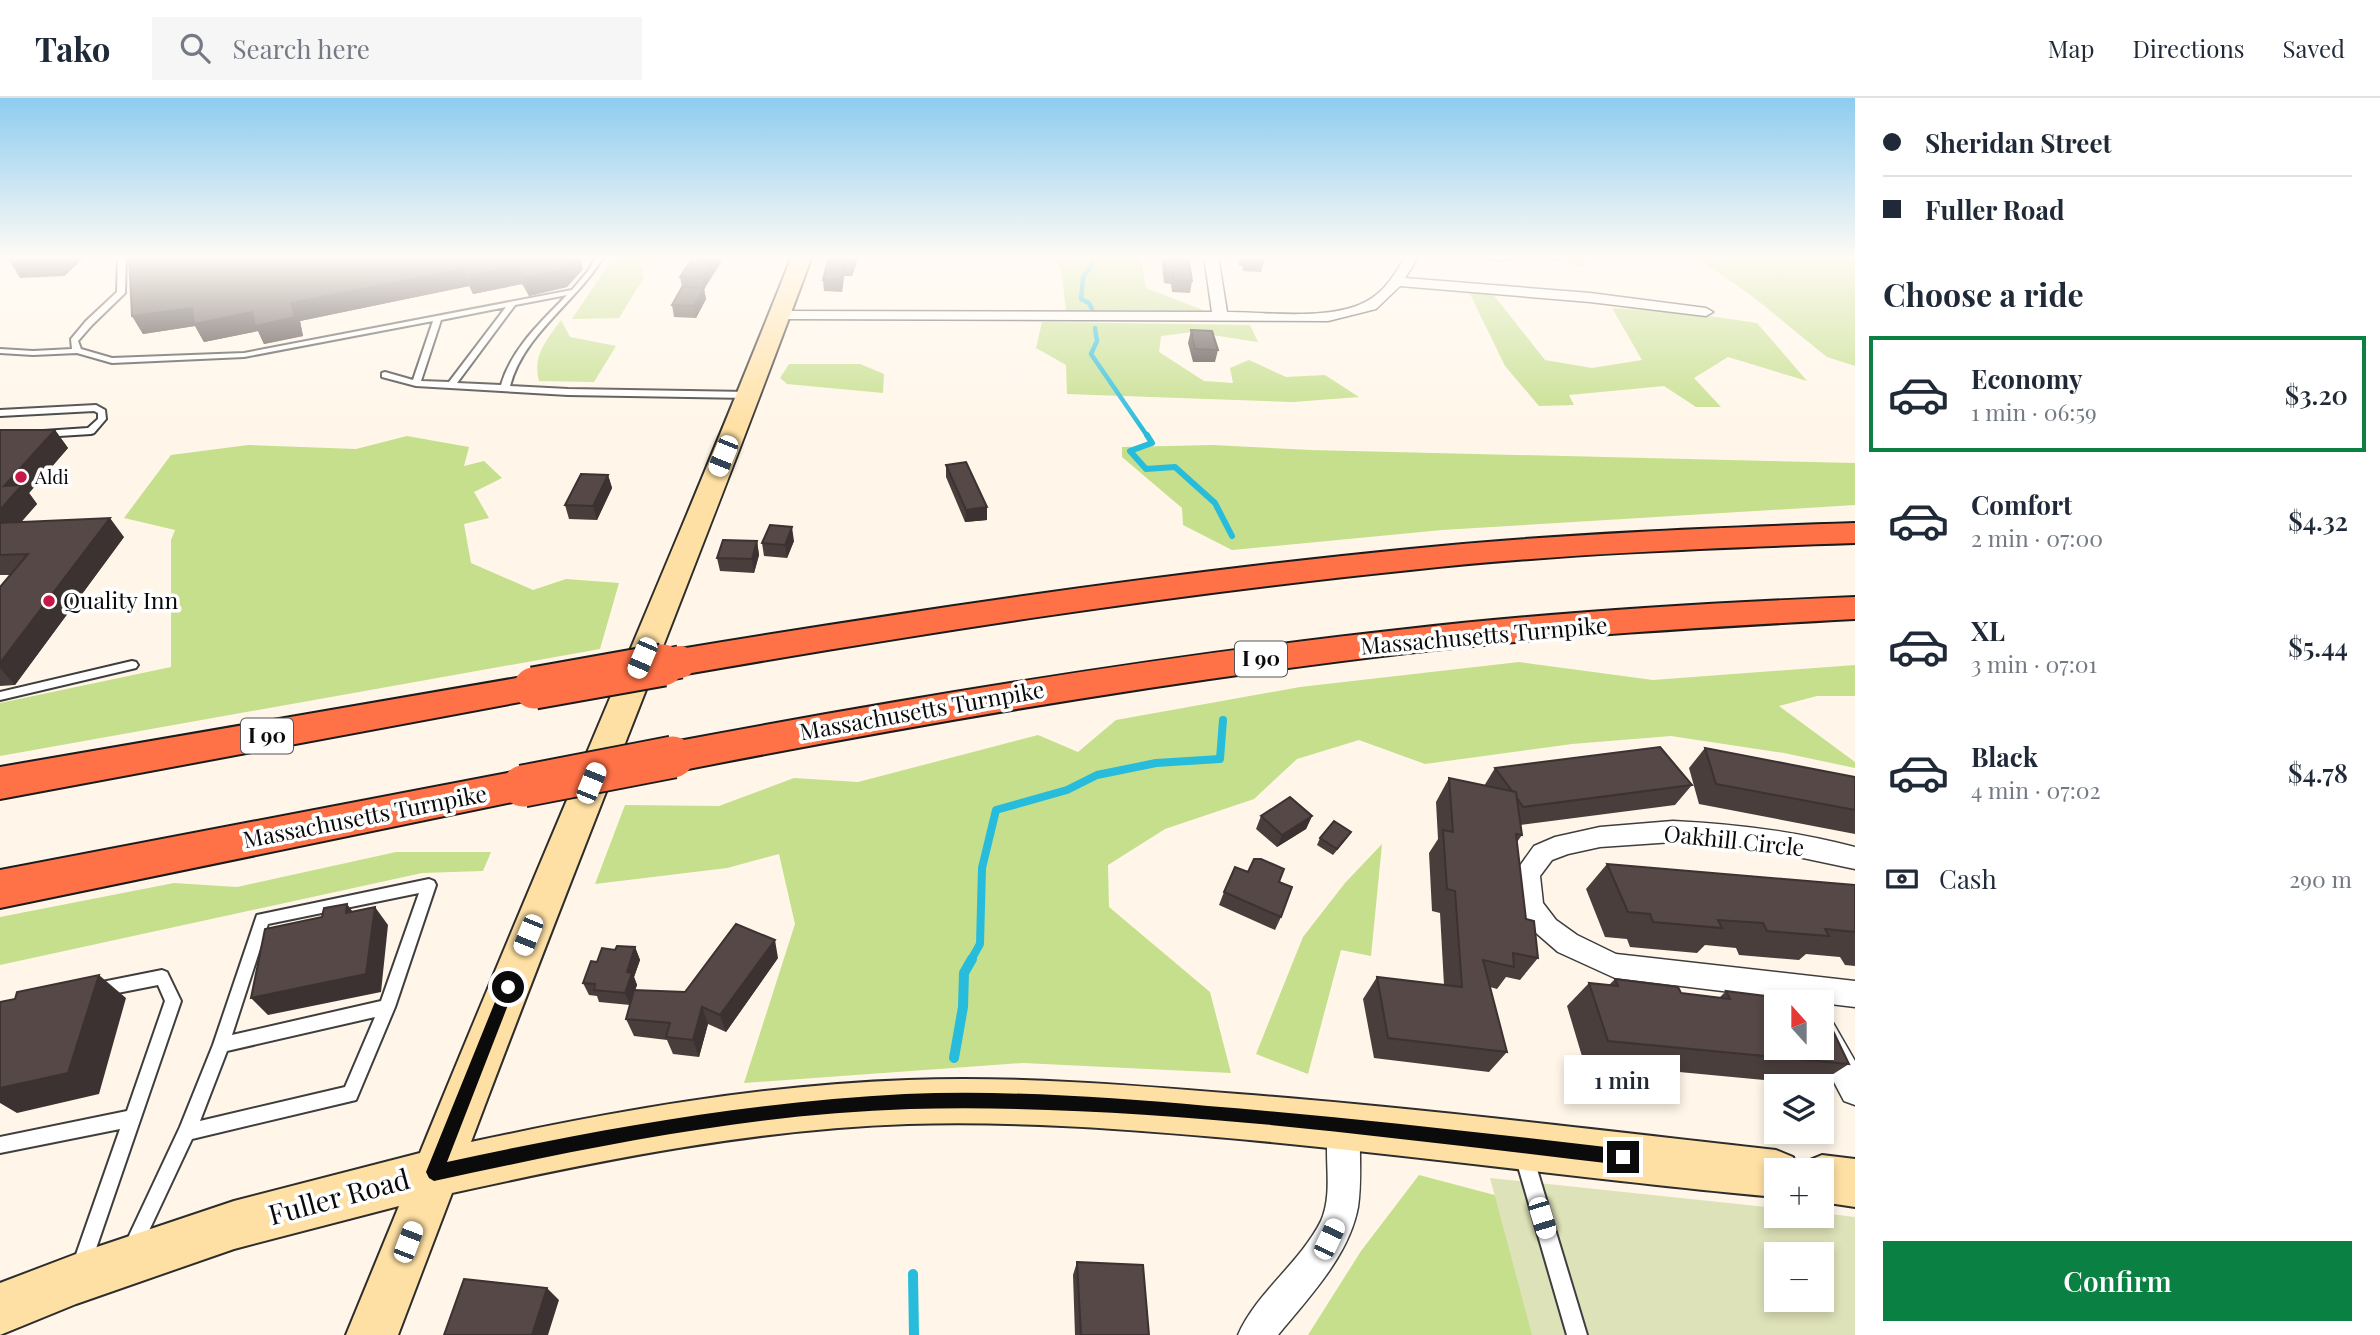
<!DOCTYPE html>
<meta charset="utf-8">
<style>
body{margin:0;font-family:"Playfair Display",serif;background:#f6f6f7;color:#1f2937;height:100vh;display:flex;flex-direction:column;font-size:26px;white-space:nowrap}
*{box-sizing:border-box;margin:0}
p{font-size:23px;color:#747a83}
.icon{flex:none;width:38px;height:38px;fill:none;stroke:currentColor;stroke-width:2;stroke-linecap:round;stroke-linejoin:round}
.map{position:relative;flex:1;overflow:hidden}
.drawer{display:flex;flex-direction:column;background:#fff;width:525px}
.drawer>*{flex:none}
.guide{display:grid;align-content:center;height:154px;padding:0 28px;background:#fff}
.needle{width:46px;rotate:339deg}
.tools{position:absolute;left:1764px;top:892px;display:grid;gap:14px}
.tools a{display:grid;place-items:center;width:70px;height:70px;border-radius:0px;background:#fff;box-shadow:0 4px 10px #0003;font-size:35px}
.end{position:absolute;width:32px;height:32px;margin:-16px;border:9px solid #0b0b0b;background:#fff;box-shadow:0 0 0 4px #fff}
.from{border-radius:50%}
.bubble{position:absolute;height:49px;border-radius:0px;background:#fff;box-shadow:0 4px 10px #0003;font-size:23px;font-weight:600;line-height:49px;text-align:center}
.car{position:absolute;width:21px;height:42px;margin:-21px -10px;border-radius:9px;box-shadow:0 0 5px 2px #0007;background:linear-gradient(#fff 24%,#345 0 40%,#fff 0 76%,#345 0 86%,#fff 0)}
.guide b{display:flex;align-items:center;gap:24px;height:66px;font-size:26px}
.guide b+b{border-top:2px solid #e0e1e3}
.guide i{width:18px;height:18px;background:#1f2937}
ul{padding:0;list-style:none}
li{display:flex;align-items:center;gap:21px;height:116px;margin:0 14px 10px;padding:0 14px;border:4px solid transparent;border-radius:0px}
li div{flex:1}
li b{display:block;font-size:26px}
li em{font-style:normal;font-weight:600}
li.current{border-color:#0b8043}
li>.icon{width:63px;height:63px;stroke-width:1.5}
h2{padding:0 28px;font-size:32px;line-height:84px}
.pay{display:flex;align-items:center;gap:18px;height:77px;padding:0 28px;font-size:26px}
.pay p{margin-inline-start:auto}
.primary-button{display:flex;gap:14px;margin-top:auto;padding:14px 28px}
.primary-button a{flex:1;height:80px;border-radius:0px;background:#0b8043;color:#fff;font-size:28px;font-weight:600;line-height:80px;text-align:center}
header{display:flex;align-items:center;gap:42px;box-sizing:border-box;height:98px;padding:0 35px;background:#fff;border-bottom:2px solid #e0e1e3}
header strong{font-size:33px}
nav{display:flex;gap:38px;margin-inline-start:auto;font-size:24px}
.search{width:490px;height:63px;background:#f6f6f7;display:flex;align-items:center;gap:18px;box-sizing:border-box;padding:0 24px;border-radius:0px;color:#747a83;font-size:26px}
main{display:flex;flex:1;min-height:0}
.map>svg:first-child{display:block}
</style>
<header>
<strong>Tako</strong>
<div class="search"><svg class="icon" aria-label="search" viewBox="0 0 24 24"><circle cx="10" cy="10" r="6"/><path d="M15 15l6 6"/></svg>Search here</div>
<nav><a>Map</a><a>Directions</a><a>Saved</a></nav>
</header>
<main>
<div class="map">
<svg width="1855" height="1237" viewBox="0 0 1855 1237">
<rect width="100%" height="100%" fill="#fff6e9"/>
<path fill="#c5df8c" d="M614,158H647L639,163L644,179L619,220L572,221Z
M1050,158H1141L1146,190L1205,213L1066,212L1061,171Z
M1459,158H1590L1594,161L1583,168L1531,160L1501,165Z
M1694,158H1855V268L1827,259L1752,198Z
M1492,195L1545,262L1592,270L1642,262L1612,210L1689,215L1757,225L1807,283L1728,259L1694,280L1721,309H1696L1664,288L1569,297L1574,307L1539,308L1505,268L1470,196Z
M561,222L570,239L616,248L594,284L539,283C532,257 547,242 561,222Z
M1042,224L1250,227L1258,244L1193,234L1161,238L1159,254L1204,283L1233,285L1230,270L1249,262L1286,279L1325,277L1359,299L1293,304L1067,296L1066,267L1036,250Z
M789,266H860L884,276L883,295L787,286L780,280Z
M407,338L469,349L464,368L484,363L502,380L474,394L489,420L464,426L471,465L533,492L566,481L619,485L600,551L0,658V605L171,569V442L175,432L124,420L171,357L248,347L356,351Z
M1213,347L1311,352L1855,365V407L1442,432L1232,452L1183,427L1182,410L1122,359V349Z
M1519,564L1653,582L1855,567V598H1817L1779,608L1855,664V670L1784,655L1671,638L1572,646L1425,666L1359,642L1297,661L1254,701L1165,731L1108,767L1109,809L1210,894L1231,975L1023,965L744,985L795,826L779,756L727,770L595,786L625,707L719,708L794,680L858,684L1038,637L1078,654L1116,622L1300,589Z
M1382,746L1371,858L1341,852L1308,976L1256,956L1303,839L1345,785Z
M396,754H491L483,773L422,775L0,867V819L174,785L237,789Z
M1419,1077L1521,1104L1543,1237H1308L1361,1153Z"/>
<path fill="#dee2b8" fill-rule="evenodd" d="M1490,1080L1776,1110V1118H1822V1115L1855,1119V1237H1532ZM1776,1157H1822V1202H1776Z"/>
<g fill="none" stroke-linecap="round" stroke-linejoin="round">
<path stroke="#27bcdb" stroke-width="4.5" d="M1091,158L1092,166L1083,180L1081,201L1089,205L1092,211
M1095,230L1097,243L1091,256L1148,339"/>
<path stroke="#27bcdb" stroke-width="6" d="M1147,337L1152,345L1130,353L1146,371L1175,369L1215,405L1232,438"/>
<path stroke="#27bcdb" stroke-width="8" d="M971,862L980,846L982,770L996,712L1067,692L1097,677L1156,665L1220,661L1223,622"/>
<path stroke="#27bcdb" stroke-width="10" d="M954,960L963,909L964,875L972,861
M913,1176L914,1237"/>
<defs>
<path id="lane" d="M118,158H126L125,195L92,227L78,243L81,251L112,260L244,255L572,192L588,173L597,158H604C577,204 524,235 510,288L568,291L749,294L753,297L749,300L568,297L416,288L382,279V275L385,274L413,282L433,223L244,259L112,265L77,255L33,257L0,255V251L33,253L72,251L71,241L86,223L117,194ZM567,197C540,225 512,250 501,287L457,285L515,207ZM506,209L449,284L421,283L441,222Z
M96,307L105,312L106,321L94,335L91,336L43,339L38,336L43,333L88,330L98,321V315L94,313L0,318V312Z
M132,563L136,564L138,567L136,570L0,602V594Z
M429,781L434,783L436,787L395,909L356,1002L192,1041L139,1154L133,1157L127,1154L124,1148L127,1142L180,1029L213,947L257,817ZM419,795L381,903L232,937L268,826ZM375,919L345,989L200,1023L227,953Z
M162,872L167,874L181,903L90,1168L87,1174L81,1177L75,1174L72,1168L120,1031L0,1055V1039L127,1013L165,903L158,887L97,899L92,897L89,892L92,887L97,885Z
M1524,1049L1530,1052L1533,1058L1587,1237H1567L1515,1058L1518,1052Z"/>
<path id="street" d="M1204,158H1218L1227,214C1269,214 1343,225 1376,197C1389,187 1397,172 1406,158H1419L1405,180L1590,195L1706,210L1713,214L1706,218L1590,204L1400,188L1376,211L1328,223L779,221L772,217L779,213L1212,214Z
M1673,723C1735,726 1795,733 1855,749V771L1751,749L1673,744L1600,749L1568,756L1552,762L1540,778L1543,805L1556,822L1577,837L1616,856L1855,883V909L1615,880L1558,854L1528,828L1516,806L1514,776L1534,748L1555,739L1600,729Z
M1822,919L1832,923L1855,963V1007L1844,1003L1816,950H1822Z
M1344,1011L1355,1016L1360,1027C1359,1054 1362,1082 1358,1109C1349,1158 1309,1199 1278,1237H1238C1256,1195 1300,1165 1321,1123C1336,1089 1319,1049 1333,1016Z"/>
<path id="secondary" d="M792,158H812C703,455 582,748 471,1044C615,1013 761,987 908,982C1018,978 1128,987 1238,996C1418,1010 1597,1032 1776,1052L1793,1059L1798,1073H1776V1099C1589,1082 1403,1055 1216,1039C1114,1030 1012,1023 908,1026C754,1031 602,1062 452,1095L398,1237H346L399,1108L234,1151L76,1206L0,1237V1185L76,1156L234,1103L420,1055C542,755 673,459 792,158Z
M1822,1057L1855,1061V1109L1822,1104V1073H1802L1805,1064Z"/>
<path id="highway" d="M1855,425V445C1706,450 1558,456 1410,472C1165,497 922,535 680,577L667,573L662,564L667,555L680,551C922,511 1165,475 1410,451C1558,436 1706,430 1855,425Z
M1855,499V521C1705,529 1556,538 1407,555C1160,584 916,626 673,674L659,670L653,659L659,648L673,644C917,598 1161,558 1407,531C1556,514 1705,505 1855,499Z
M534,577L547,581L553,590L547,599L0,701V669Z
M523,672L537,677L543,688L537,699L0,810V772Z"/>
</defs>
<use href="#lane" stroke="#3e3e3e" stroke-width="4"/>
<use href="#street" stroke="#3e3e3e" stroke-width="3"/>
<use href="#secondary" stroke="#2d2d2d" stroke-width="4"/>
<use href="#highway" stroke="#1c1c1c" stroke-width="4"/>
<use href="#lane" fill="#fff" fill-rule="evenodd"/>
<use href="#street" fill="#fff" fill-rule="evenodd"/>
<use href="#secondary" fill="#ffe0a4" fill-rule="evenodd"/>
<use href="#highway" fill="#ff7147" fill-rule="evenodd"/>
<defs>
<path id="highway-bridge-far1" d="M654,569L680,564"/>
<path id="highway-bridge" d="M534,590L663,567
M523,688L673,659"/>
</defs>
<use href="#highway-bridge-far1" stroke="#1c1c1c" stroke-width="35" stroke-linecap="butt"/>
<use href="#highway-bridge" stroke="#1c1c1c" stroke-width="45" stroke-linecap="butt"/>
<use href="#highway-bridge-far1" stroke="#ff7147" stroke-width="32"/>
<use href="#highway-bridge" stroke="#ff7147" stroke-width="41"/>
</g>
<path fill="#493e3c" d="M14,158H86L64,178L20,180L9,162Z
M129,158L583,171L567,189L529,198L522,186L473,196L469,188L300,223L303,238L264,246L258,233L204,244L195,228L143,236L132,218Z
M694,158H725L704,191L706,201L696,220L674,219L672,207L682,189L680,179Z
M829,158H859L852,178H844L842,194L824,193L823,182Z
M1161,158H1188L1192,183L1190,195L1172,194L1171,186L1164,185Z
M1237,158H1263L1264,163L1261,174L1243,173L1242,168H1239Z
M1191,232L1218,252L1215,264H1193L1188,245Z
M0,332H55L68,350L29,395L37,406L21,424L124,439L15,587L0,588V489L10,477H0Z
M946,367L987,409V422L965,424L946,379Z
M608,377L612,390L597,422L569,421L565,407Z
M757,443L759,457L754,475L720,473L717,460Z
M794,443L787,460L764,458L762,445Z
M1705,650L1855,679V736L1699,706L1689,670Z
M1495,670L1692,687L1675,707L1520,727L1522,737L1517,744L1526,821L1538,860L1520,882L1506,879L1497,891L1490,889L1507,954L1489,974L1374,960L1363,901L1377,879L1444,887L1440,815L1432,813L1429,755L1438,741L1436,704L1449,680L1484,688Z
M1261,718H1312L1306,731L1277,749L1256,731Z
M1351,734L1347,740L1333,757L1317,747L1320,740Z
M1607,766L1855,787V868L1845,867L1840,859L1806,856L1799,862L1739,857L1736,850L1705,847L1697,855L1630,849L1627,841L1605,839L1586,791Z
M1248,774L1279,784L1281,819L1275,832L1219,807L1224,794Z
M635,849L640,862L634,879L637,887L635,892L685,894L778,860L726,934L708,926L699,959L673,956L667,942L634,938L626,921L630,907L599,904L597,898L589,897L583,885L597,864L615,852Z
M1615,881L1681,895L1719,900L1726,893L1792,905L1849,966L1816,987L1584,965L1567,908L1589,885L1609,887Z
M1077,1164L1149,1237H1075L1073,1177Z"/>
<path fill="#3c3231" d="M56,158H86L64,178L54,160Z
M575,158H580L583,171L567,189L529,198L524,180Z
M716,158H725L704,191L706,201L696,220L694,208L703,191L702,180Z
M854,158H859L852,178V167Z
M844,167V178L842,194L841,182Z
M517,168L522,186L473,196L467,178Z
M463,171L469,188L300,223L303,238L264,246L258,233L204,244L195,228L143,236L132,218L192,210L291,205Z
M55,332L68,350L29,395L37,406L3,445L0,442V412L4,388Z
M608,377L612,390L597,422L593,408Z
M987,409V422L965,424L966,412Z
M110,420L124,439L15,587L0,570V565Z
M792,429L794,443L787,460L785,447Z
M757,443L759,457L754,475L752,461Z
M1312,718L1306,731L1277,749L1282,737Z
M347,806L361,825L346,815Z
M375,809L388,827L381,894L268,917L251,900Z
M775,842L778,860L726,934L720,917Z
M635,849L640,862L634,879L637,887L630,907L625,895L627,874Z
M99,877L126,900L99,996L17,1015L0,1005V984Z
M702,909L708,926L699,959L693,942Z
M547,1190L559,1202L548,1237H532Z"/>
<path fill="#554846" stroke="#3c3231" stroke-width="2" d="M14,158H56L54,160L9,162Z
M129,158H575L562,172L524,180L517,168L467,178L463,171L291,205L295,219L255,228L252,214L194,226L192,210L132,218Z
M694,158H716L702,180L680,179Z
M829,158H854L852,167H844L841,182H823Z
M1164,158H1188L1192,183L1174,182L1173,174H1166Z
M1245,158H1263L1264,163L1246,162Z
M682,189L704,190L694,208L672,207Z
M1191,232L1212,233L1218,252L1195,251Z
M0,332H55L4,388L22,387L0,412Z
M966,364L987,409L966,412L946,367Z
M581,376L608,377L593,408L565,407Z
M110,420L0,565V489L28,456L0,457V425Z
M770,427L792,429L785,447L762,445Z
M723,442L757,443L752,461L717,460Z
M1660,649L1692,687L1523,709L1517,700L1516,694L1512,693L1495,670Z
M1705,650L1855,679V712L1716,686Z
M1449,680L1516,694L1522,737L1516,736L1526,821L1534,823L1538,860L1513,855L1514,869L1483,862L1507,954L1388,940L1377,879L1462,889L1455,793L1447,791L1443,732L1453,734Z
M1290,699L1312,718L1282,737L1261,718Z
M1334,723L1351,734L1337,751L1320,740Z
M1254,761H1261L1284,771L1279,784L1292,789L1281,819L1224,794L1235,769L1248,774Z
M1607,766L1855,787V834L1825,831L1829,838L1767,833L1763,825L1718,822L1722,830L1653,824L1650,816L1628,814Z
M347,806L346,815L375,809L366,876L251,900L265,831L322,819L324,810Z
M736,826L775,842L720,917L702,909L693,942L666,939L670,925L626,921L634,892L685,894Z
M617,848L635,849L627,874L632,875L625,895L594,892L595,886L583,885L591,863L597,864L602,850L615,852Z
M99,877L68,975L0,990V904L15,901L17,894Z
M1615,881L1678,889L1681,895L1730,901L1726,893L1790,901L1792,905H1776V950H1822V910L1849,966L1608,943L1589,885L1618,888Z
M1077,1164L1143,1167L1149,1237H1081Z
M464,1181L547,1190L532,1237H444Z"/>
<linearGradient id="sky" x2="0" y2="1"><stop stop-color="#8eccf0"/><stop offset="0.48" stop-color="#fffbf5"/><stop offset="1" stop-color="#fffbf5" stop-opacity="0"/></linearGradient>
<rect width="1855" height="332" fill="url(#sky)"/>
<path fill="#0b0b0b" d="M508,882L515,889L447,1064C599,1031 749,1004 905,996C1007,992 1108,999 1208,1008C1347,1019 1485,1035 1623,1051L1629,1053L1631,1059L1629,1064L1623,1067C1387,1040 1148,1005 910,1011C749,1016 591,1049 434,1083L429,1080L426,1074L501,889Z"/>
<g fill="#c81647" stroke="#fff" stroke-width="2.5">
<circle cx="21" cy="379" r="7"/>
<circle cx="49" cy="503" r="7"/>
</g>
<g text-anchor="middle" stroke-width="7" stroke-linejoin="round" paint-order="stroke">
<g font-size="19" fill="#0b0b0b" stroke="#fff" text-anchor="start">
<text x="35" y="386">Aldi</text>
</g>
<g fill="#fff" stroke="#545454" stroke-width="2">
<rect x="1235" y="543.5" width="52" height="35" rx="5"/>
<rect x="241" y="620.5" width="52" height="35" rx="5"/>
</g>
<g font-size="21" font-weight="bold" fill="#0b0b0b">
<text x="1261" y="568">I 90</text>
<text x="267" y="645">I 90</text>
</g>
<g font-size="23" fill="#0b0b0b" stroke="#fff" text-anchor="start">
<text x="63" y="511">Quality Inn</text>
</g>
<g font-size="23" fill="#0b0b0b" stroke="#fff">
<text transform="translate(1484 538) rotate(-5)" y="8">Massachusetts Turnpike</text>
<text transform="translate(922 613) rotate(-10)" y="8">Massachusetts Turnpike</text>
<text transform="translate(365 719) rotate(-11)" y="8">Massachusetts Turnpike</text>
<text transform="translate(1734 743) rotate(6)" y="8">Oakhill Circle</text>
</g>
<g font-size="28" fill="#0b0b0b" stroke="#fff">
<text transform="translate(339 1099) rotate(-15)" y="10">Fuller Road</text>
</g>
</g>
</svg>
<div class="tools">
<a><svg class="needle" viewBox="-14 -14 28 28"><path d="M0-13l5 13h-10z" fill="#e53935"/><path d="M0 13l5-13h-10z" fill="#747a83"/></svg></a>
<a><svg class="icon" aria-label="layers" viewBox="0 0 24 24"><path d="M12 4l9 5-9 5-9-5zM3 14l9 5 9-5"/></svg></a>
<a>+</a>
<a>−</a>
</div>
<i class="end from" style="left:508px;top:889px"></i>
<i class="end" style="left:1623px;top:1059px"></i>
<div class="bubble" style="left:1564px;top:957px;width:116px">1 min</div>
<i class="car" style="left:723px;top:358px;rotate:202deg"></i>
<i class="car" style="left:642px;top:560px;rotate:203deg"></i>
<i class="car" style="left:591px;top:685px;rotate:22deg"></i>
<i class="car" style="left:528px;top:837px;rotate:202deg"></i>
<i class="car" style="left:1542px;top:1120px;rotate:163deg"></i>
<i class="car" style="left:1329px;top:1141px;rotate:25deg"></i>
<i class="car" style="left:408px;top:1144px;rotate:21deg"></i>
</div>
<section class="drawer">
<div class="guide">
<b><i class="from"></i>Sheridan Street</b>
<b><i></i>Fuller Road</b>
</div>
<h2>Choose a ride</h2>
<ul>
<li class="current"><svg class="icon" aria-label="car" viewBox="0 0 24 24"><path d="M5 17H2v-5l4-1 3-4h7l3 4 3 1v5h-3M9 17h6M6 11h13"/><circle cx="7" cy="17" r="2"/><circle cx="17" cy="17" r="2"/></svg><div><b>Economy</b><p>1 min · 06:59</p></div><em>$3.20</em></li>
<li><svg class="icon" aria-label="car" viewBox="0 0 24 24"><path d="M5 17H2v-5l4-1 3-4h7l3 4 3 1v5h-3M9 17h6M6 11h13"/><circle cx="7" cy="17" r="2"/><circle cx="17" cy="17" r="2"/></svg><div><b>Comfort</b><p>2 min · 07:00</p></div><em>$4.32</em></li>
<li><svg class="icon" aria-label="car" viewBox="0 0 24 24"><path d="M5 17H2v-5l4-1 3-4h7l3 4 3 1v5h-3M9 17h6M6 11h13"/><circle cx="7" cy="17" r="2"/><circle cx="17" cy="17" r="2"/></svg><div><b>XL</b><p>3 min · 07:01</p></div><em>$5.44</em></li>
<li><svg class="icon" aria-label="car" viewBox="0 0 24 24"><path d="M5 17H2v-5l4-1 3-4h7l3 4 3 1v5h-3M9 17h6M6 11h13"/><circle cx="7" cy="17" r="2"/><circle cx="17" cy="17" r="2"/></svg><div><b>Black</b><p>4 min · 07:02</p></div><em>$4.78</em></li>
</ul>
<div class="pay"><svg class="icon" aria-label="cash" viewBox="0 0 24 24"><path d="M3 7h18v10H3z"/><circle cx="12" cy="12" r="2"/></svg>Cash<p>290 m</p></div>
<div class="primary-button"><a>Confirm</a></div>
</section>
</main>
